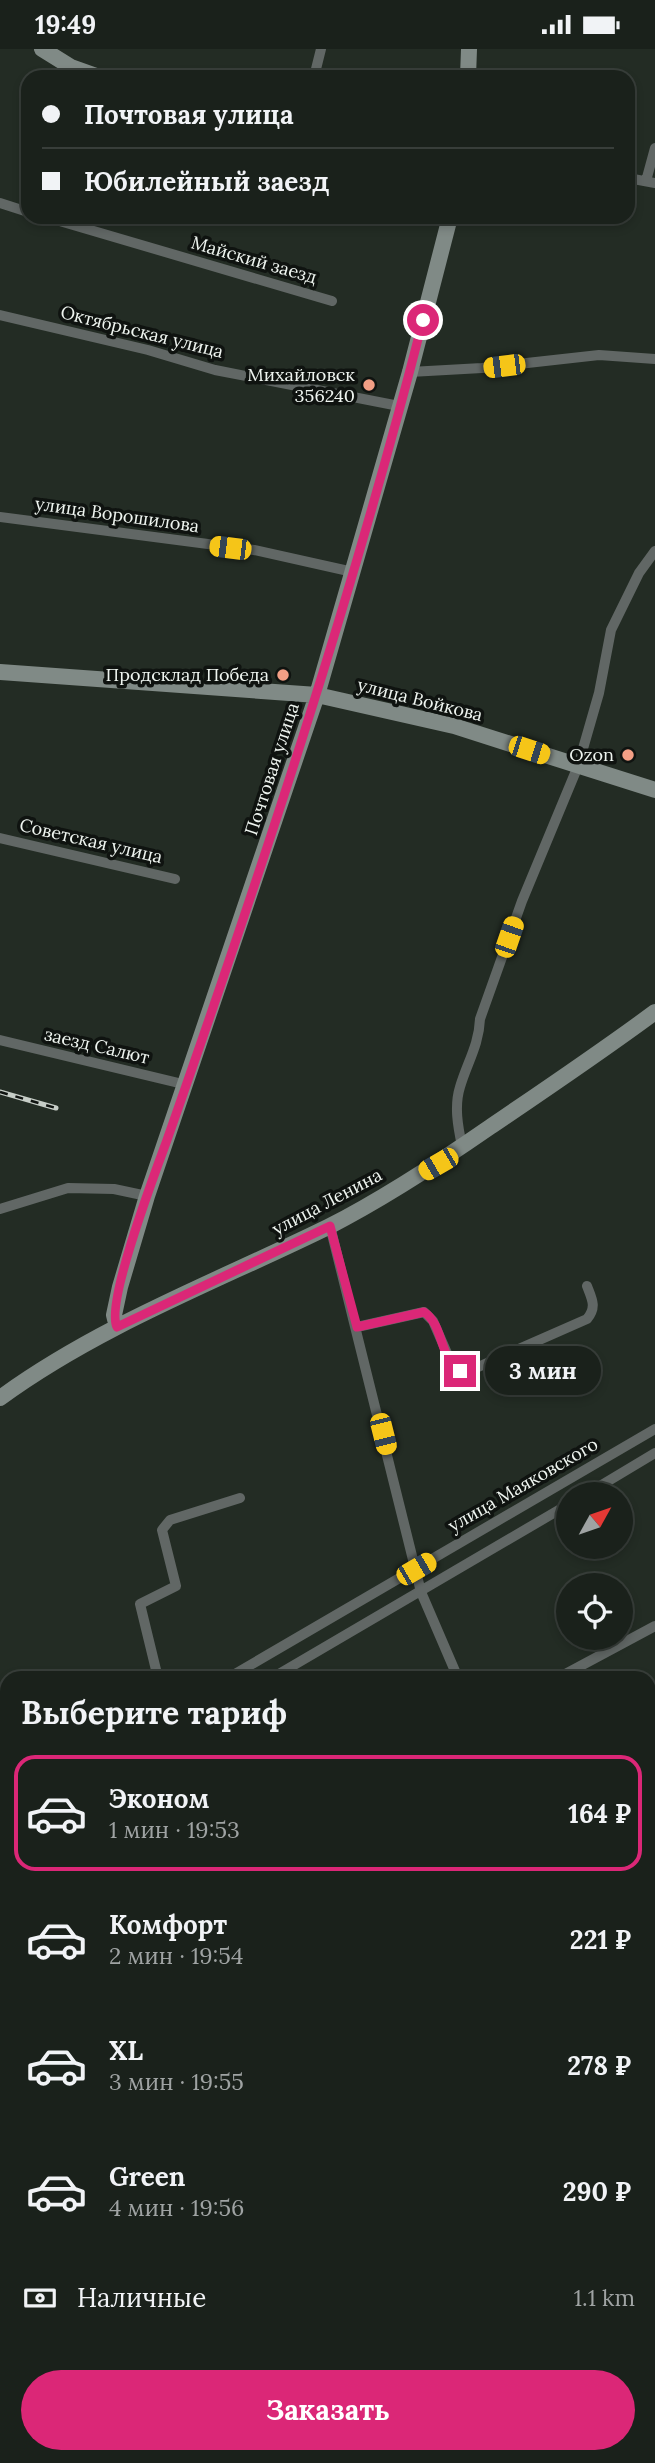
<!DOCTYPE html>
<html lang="ru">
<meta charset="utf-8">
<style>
body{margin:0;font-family:Lora,serif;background:#272e28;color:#f1f3f6;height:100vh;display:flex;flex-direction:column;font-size:26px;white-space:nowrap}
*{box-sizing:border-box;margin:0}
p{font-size:23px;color:#9fa3a3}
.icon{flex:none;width:38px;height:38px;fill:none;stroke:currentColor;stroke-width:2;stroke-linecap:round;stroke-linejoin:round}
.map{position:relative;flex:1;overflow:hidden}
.panel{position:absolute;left:0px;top:1622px;width:656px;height:793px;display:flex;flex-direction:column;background:#1a211b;border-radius:21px 21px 0 0;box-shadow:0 4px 10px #0003,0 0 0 2px #383e3a}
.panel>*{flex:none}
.guide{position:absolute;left:21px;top:21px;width:614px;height:154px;border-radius:21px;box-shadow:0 4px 10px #0003,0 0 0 2px #383e3a;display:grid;align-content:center;height:154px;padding:0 21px;background:#1a211b}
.needle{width:46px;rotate:50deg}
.tools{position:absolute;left:556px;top:1433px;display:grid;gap:14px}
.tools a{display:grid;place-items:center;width:77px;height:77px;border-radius:50%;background:#1a211b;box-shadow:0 4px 10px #0003,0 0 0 2px #383e3a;font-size:35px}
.end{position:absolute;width:32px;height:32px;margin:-16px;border:9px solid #db2777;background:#fff;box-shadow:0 0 0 4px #fff}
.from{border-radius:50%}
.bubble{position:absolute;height:49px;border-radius:24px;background:#1a211b;box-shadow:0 4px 10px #0003,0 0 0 2px #383e3a;font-size:23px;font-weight:700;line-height:49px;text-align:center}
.car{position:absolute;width:21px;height:42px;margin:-21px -10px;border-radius:9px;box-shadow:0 0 5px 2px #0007;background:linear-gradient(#f5c518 24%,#345 0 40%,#f5c518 0 76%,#345 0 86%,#f5c518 0)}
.guide b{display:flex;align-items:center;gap:24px;height:66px;font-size:26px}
.guide b+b{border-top:2px solid #383e3a}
.guide i{width:18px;height:18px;background:#f1f3f6}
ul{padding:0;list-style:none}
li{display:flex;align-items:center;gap:21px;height:116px;margin:0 14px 10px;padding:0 7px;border:4px solid transparent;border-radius:21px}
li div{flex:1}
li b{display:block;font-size:26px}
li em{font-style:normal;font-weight:700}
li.current{border-color:#db2777}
li>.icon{width:63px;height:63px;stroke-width:1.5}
h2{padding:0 21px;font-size:32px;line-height:84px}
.pay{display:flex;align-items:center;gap:18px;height:77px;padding:0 21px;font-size:26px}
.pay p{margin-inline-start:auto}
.action{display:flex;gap:14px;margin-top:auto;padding:14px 21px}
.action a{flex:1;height:80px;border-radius:42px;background:#db2777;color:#fff;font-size:28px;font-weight:700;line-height:80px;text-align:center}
.status{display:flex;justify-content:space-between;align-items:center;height:49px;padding:0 35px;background:#1a211b;direction:ltr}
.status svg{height:19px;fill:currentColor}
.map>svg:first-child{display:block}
</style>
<div class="status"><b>19:49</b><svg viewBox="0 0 49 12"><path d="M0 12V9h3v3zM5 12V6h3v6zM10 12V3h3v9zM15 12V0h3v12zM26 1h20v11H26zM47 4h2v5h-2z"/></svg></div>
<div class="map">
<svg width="655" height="2414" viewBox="0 0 655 2414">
<rect width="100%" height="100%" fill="#232c24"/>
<path fill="#615c0e" d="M483,2408H546L561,2414H498Z"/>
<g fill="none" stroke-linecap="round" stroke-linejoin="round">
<path stroke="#616765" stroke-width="10" d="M314,28L321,0
M628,129L655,134
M646,132L655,99
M0,154L28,163
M46,168L332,252
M0,266L148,301L215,321L399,357
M410,323L482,319L599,306L655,310
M0,468L254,501L353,523
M0,789L175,830
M0,991L187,1036
M462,1097C458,1078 454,1057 460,1038C467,1014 479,996 480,970L522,852L578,717L599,644L611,581L639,524L655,502
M0,1160L68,1139L114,1140L147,1147
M330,1177L421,1543L458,1629
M357,1278L424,1263L433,1272L453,1318L460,1322H469L587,1270C597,1258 592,1250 587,1237
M585,1446L655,1404
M158,1629L140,1555L176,1537L162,1481L170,1471L240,1449
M228,1629L655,1380
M272,1629L569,1455
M558,1629L655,1577
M649,1682L655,1679
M649,1792L655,1790
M649,1902L655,1900
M0,1926L7,1922
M0,1941L7,1957
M649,1993L655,1992
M0,2071L7,2074
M649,2202L655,2205
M649,2323L655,2325"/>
<path stroke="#808a86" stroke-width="16" d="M42,0L71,18L99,28
M468,28L469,0
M0,623L317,646L454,677L655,741
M117,1278L114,1266L120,1238L147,1147L317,646L410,323L450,168
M0,1349C100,1276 218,1232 328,1178C385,1149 438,1114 490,1078C546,1040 601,1003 655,963"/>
<path stroke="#98a5a0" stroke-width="18" d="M0,2158L7,2161
M604,2408L619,2414"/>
<defs>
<path id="rail" d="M0,1043L56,1059"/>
</defs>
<use href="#rail" stroke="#c6cdc7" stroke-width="5"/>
<use href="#rail" stroke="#0f1310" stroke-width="2.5" stroke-dasharray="8" stroke-linecap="butt"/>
</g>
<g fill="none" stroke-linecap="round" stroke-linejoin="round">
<path stroke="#db2777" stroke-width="9" d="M423,271C352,549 262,821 167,1091C156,1121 105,1255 117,1278L330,1177L357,1278L424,1263C444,1276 439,1309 460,1322"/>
</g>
<g fill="#f39f85" stroke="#0f1310" stroke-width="2.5">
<circle cx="369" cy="336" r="7"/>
<circle cx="283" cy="626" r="7"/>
<circle cx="628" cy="706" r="7"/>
</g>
<g text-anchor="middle" stroke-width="7" stroke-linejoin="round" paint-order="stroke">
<g font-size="18" fill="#eff5f0" stroke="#0f1310">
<text transform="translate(254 211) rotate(16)" y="6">Майский заезд</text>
<text transform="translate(142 283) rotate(14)" y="6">Октябрьская улица</text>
<text transform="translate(117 466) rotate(8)" y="6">улица Ворошилова</text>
<text transform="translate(420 651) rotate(14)" y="6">улица Войкова</text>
<text transform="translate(272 720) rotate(-72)" y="6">Почтовая улица</text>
<text transform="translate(91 792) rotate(13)" y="6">Советская улица</text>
<text transform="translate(97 997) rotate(13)" y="6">заезд Салют</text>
<text transform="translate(327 1153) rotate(-28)" y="6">улица Ленина</text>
<text transform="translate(523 1436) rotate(-30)" y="6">улица Маяковского</text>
</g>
<g font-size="18" fill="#eff5f0" stroke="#0f1310" text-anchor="end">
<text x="355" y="332">Михайловск<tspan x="355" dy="21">356240</tspan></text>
<text x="269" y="632">Продсклад Победа</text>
<text x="614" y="712">Ozon</text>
</g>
</g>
</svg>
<div class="tools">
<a><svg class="needle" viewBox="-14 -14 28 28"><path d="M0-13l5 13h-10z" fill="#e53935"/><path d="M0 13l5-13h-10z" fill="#9fa3a3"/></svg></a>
<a><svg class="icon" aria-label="locate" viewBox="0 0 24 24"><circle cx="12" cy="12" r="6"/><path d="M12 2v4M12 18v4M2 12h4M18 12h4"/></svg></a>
</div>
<i class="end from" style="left:423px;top:271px"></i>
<i class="end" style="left:460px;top:1322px"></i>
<div class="bubble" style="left:485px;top:1297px;width:116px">3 мин</div>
<i class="car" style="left:504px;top:317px;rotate:263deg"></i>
<i class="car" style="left:230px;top:499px;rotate:277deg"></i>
<i class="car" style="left:529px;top:701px;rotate:108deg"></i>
<i class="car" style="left:509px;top:888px;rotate:19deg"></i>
<i class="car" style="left:438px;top:1115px;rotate:240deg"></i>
<i class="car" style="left:383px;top:1385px;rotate:166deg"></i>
<i class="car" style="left:416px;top:1520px;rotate:60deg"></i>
<div class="guide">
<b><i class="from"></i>Почтовая улица</b>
<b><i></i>Юбилейный заезд</b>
</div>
<section class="panel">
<h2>Выберите тариф</h2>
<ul>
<li class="current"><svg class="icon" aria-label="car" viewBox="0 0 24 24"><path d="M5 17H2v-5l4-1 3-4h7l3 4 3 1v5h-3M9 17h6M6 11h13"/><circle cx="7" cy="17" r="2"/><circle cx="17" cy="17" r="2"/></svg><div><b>Эконом</b><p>1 мин · 19:53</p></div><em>164 ₽</em></li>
<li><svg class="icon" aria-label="car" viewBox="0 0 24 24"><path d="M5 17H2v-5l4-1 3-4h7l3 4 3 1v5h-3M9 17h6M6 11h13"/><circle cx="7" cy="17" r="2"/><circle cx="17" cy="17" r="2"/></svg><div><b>Комфорт</b><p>2 мин · 19:54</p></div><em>221 ₽</em></li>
<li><svg class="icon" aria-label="car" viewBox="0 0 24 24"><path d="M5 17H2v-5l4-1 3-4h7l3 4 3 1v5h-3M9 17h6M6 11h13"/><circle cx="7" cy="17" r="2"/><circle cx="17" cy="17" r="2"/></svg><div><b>XL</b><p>3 мин · 19:55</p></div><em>278 ₽</em></li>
<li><svg class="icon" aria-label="car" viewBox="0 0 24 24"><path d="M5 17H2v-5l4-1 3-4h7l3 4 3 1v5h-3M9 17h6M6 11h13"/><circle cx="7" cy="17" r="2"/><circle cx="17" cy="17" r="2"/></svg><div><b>Green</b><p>4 мин · 19:56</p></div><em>290 ₽</em></li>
</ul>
<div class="pay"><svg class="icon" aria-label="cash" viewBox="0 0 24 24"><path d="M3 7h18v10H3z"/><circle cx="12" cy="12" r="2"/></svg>Наличные<p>1.1 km</p></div>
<div class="action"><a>Заказать</a></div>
</section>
</div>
